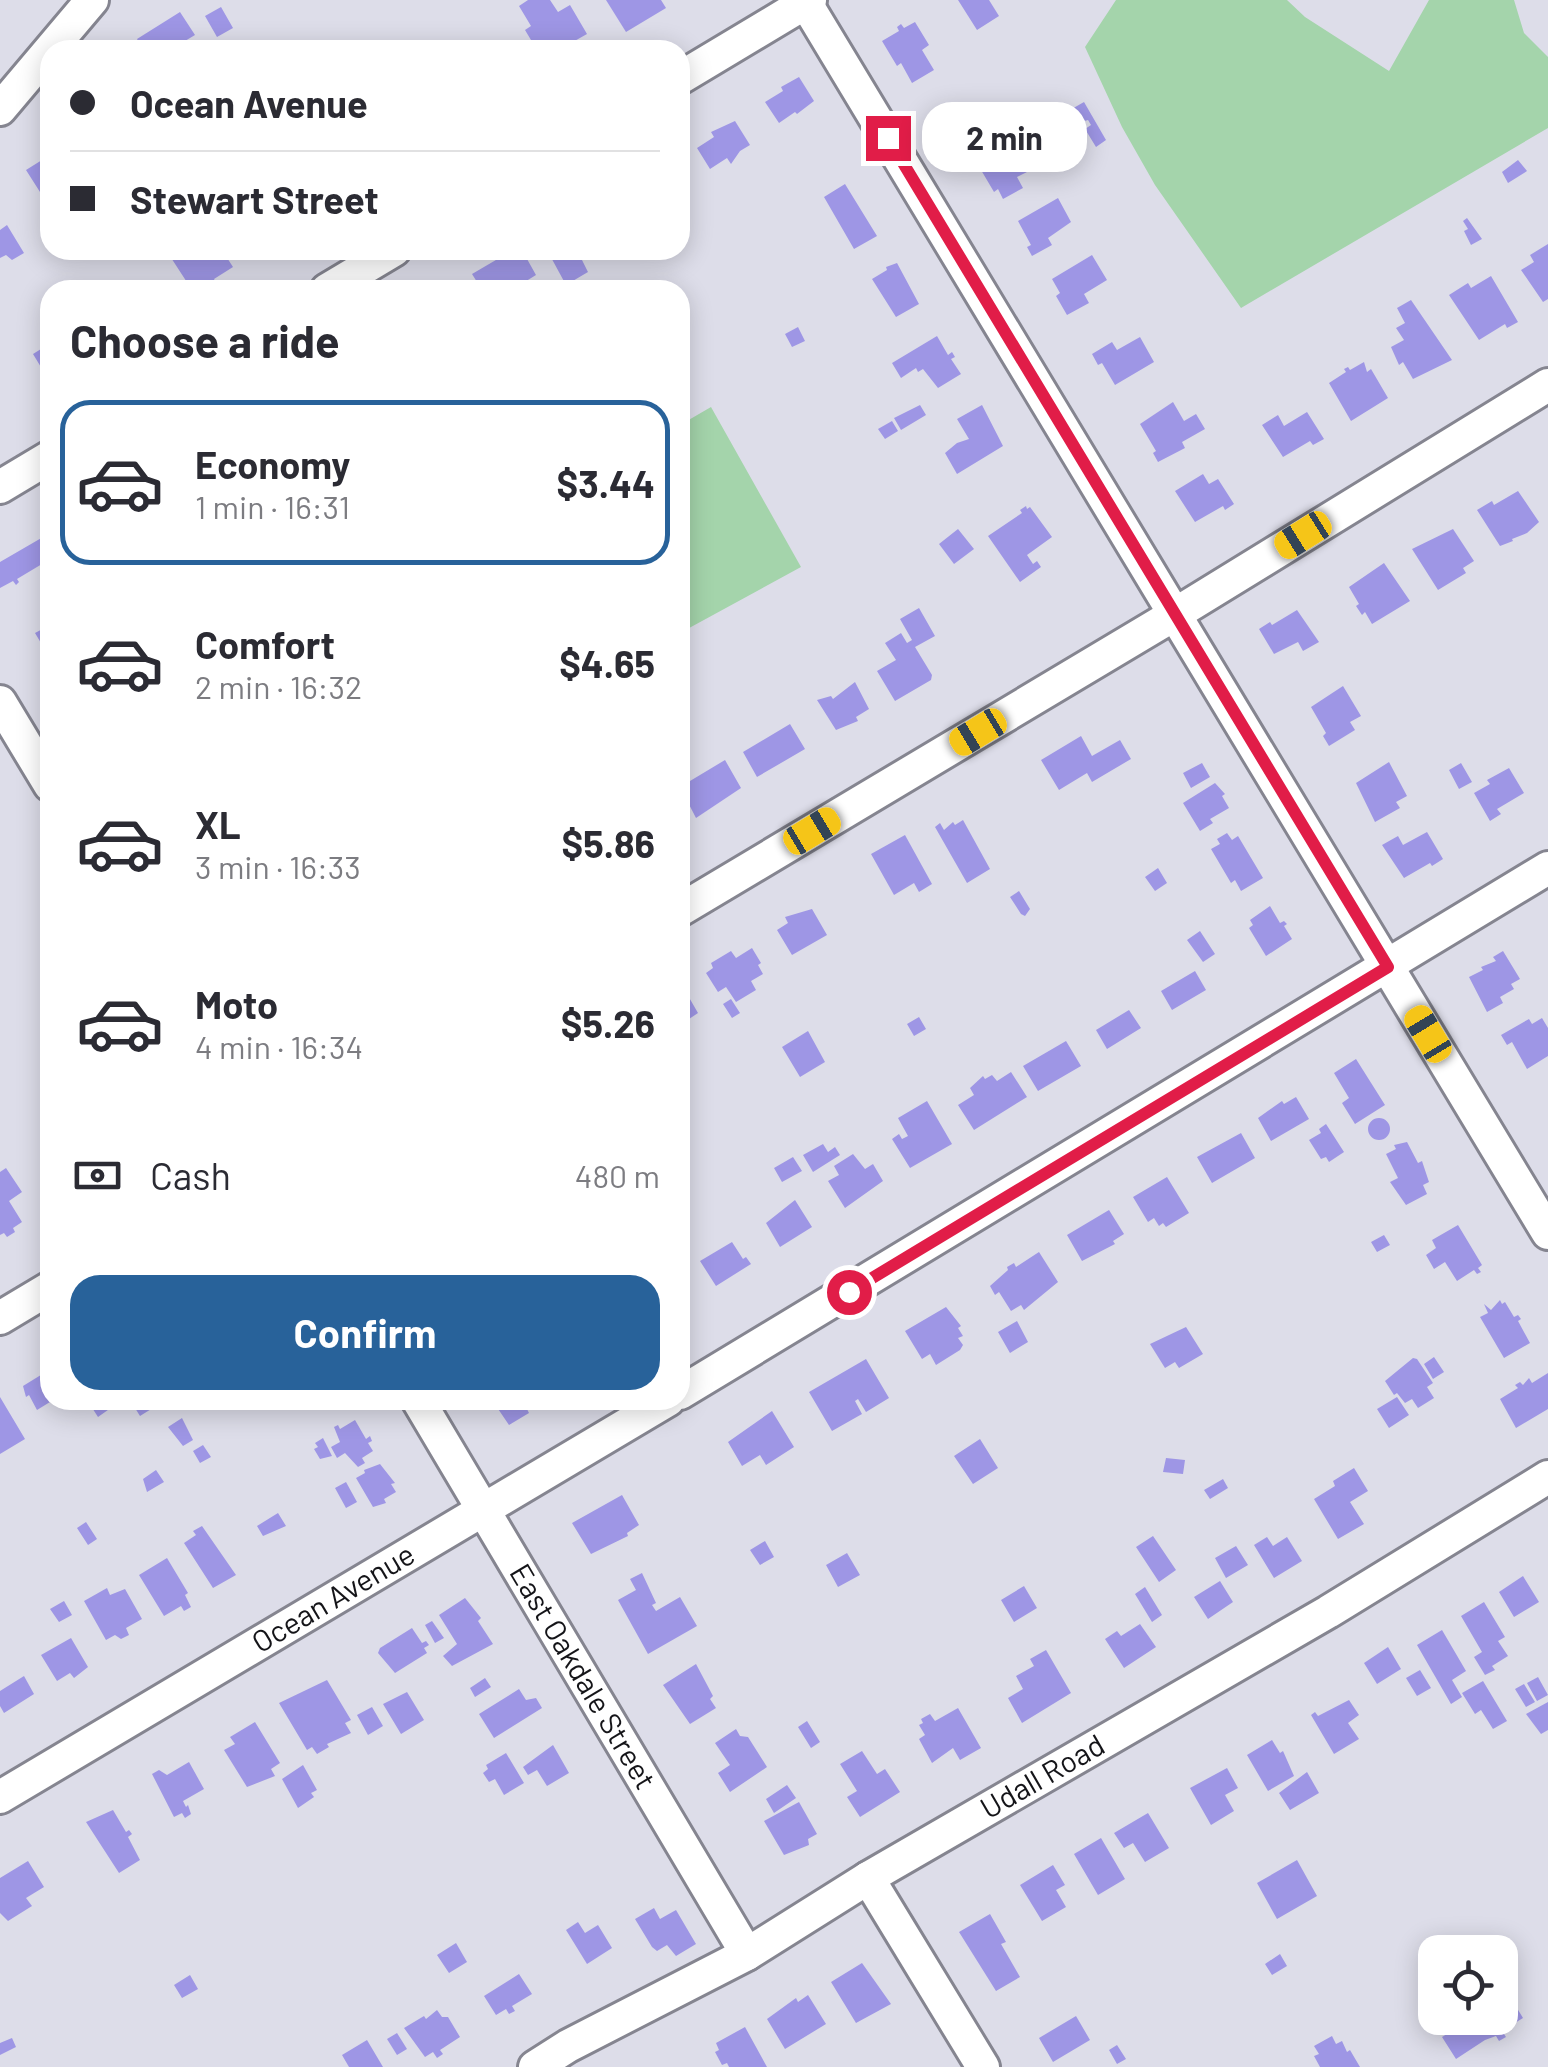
<!DOCTYPE html>
<meta charset="utf-8">
<style>
body{margin:0;font-family:Barlow,sans-serif;background:#f2f2f3;color:#2b2b33;height:100vh;display:flex;flex-direction:column;font-size:38px;white-space:nowrap}
*{box-sizing:border-box;margin:0}
p{font-size:32px;color:#7c7c81}
.icon{flex:none;width:55px;height:55px;fill:none;stroke:currentColor;stroke-width:2;stroke-linecap:round;stroke-linejoin:round}
.map{position:relative;flex:1;overflow:hidden}
.sheet{position:absolute;left:40px;top:280px;width:650px;height:1130px;display:flex;flex-direction:column;background:#fff;border-radius:30px;box-shadow:0 5px 25px #0003}
.sheet>*{flex:none}
.guide{position:absolute;left:40px;top:40px;width:650px;height:220px;border-radius:30px;box-shadow:0 5px 25px #0003;display:grid;align-content:center;height:220px;padding:0 30px;background:#fff}
.controls{position:absolute;left:1418px;top:1935px;display:grid;gap:20px}
.controls a{display:grid;place-items:center;width:100px;height:100px;border-radius:20px;background:#fff;box-shadow:0 5px 25px #0003;font-size:50px}
.end{position:absolute;width:45px;height:45px;margin:-22px;border:12px solid #e11d48;background:#fff;box-shadow:0 0 0 5px #fff}
.from{border-radius:50%}
.bubble{position:absolute;height:70px;border-radius:30px;background:#fff;box-shadow:0 5px 25px #0003;font-size:32px;font-weight:700;line-height:70px;text-align:center}
.car{position:absolute;width:30px;height:60px;margin:-30px -15px;border-radius:12px;box-shadow:0 0 8px 2px #0007;background:linear-gradient(#f5c518 24%,#345 0 40%,#f5c518 0 76%,#345 0 86%,#f5c518 0)}
.guide b{display:flex;align-items:center;gap:35px;height:95px;font-size:38px}
.guide b+b{border-top:2px solid #e1e1e2}
.guide i{width:25px;height:25px;background:#2b2b33}
ul{padding:0;list-style:none}
li{display:flex;align-items:center;gap:30px;height:165px;margin:0 20px 15px;padding:0 10px;border:5px solid transparent;border-radius:30px}
li div{flex:1}
li b{display:block;font-size:38px}
li em{font-style:normal;font-weight:700}
li.selected{border-color:#28629a}
li>.icon{width:90px;height:90px;stroke-width:1.5}
h2{padding:0 30px;font-size:45px;line-height:120px}
.pay{display:flex;align-items:center;gap:25px;height:110px;padding:0 30px;font-size:38px}
.pay p{margin-inline-start:auto}
.primary-button{display:flex;gap:20px;margin-top:auto;padding:20px 30px}
.primary-button a{flex:1;height:115px;border-radius:30px;background:#28629a;color:#fff;font-size:40px;font-weight:700;line-height:115px;text-align:center}
.map>svg:first-child{display:block}
</style>
<div class="map">
<svg width="1548" height="2067" viewBox="0 0 1548 2067">
<rect width="100%" height="100%" fill="#dddde9"/>
<path fill="#a4d4ab" d="M1116,0H1287L1305,17L1389,71L1429,0H1514L1524,33L1548,57V128L1241,308L1155,185L1122,127L1085,47Z
M711,407L801,567L680,633V425Z"/>
<path fill="#9e96e5" d="M528,0H550L558,12L570,5L587,34L564,47L566,50H537L525,30L531,26L519,6Z
M606,0H661L666,8L626,32Z
M958,0H989L999,16L977,30Z
M221,7L233,28L217,37L205,16Z
M180,12L195,35L185,41L187,44L178,50H143L137,39Z
M915,22L929,45L922,50L934,70L912,83L901,63L897,66L882,41L899,31L897,27L901,24L904,28Z
M799,77L814,101L797,114L795,112L779,123L765,102L783,91L781,87Z
M1084,102L1106,140L1096,147L1085,129L1091,125L1088,120L1078,123L1070,110Z
M735,121L750,145L740,151L731,164L727,158L710,169L697,148L714,137L711,132Z
M995,139L1007,159L1016,154L1013,149L1020,145L1024,152L1018,156L1027,172L1017,177L1023,188L1003,199L998,189L994,192L971,153Z
M50,155V192L47,187L40,192L26,170Z
M1518,160L1527,171L1508,183L1502,172Z
M845,184L877,236L854,249L824,197Z
M1058,198L1071,222L1048,238L1052,245L1032,256L1027,247L1031,245L1018,221Z
M1467,218L1482,239L1471,245L1464,231L1468,229L1463,221Z
M7,225L24,253L12,260L6,255L0,258V230Z
M1548,244V299L1543,302L1521,270L1534,262L1530,255Z
M166,250H189L194,257L206,250L212,253L222,250L233,267L214,279L216,283L213,285L210,281L192,290Z
M513,250H522L536,275L523,283L526,288L482,290L472,274Z
M547,250H599L582,260L588,272L566,285Z
M1092,255L1107,280L1084,294L1089,303L1067,315L1056,296L1060,293L1052,279Z
M897,263L919,304L896,317L872,279L887,270L886,267Z
M1491,276L1518,322L1507,328L1505,324L1479,340L1449,295L1468,283L1471,288Z
M1411,300L1452,360L1413,379L1403,362L1399,365L1391,347L1404,340L1396,328L1405,323L1397,308Z
M50,327V382L33,354L49,344L42,332Z
M798,327L805,341L792,347L785,334Z
M937,336L948,355L952,352L955,357L951,359L961,374L938,388L923,369L918,372L916,368L901,378L892,363Z
M1140,337L1154,362L1115,385L1102,363L1098,365L1092,354L1112,342L1117,350Z
M1364,362L1367,372L1371,369L1388,398L1351,421L1329,383L1346,372L1344,369L1348,367L1350,370Z
M1173,402L1184,421L1196,414L1205,429L1182,442L1185,448L1158,462L1153,453L1156,451L1140,424Z
M920,405L926,415L901,430L894,418Z
M982,405L1003,446L957,474L945,453L957,443L969,439L957,419Z
M1307,412L1324,439L1313,445L1310,441L1283,457L1262,425L1278,415L1284,426Z
M892,421L898,431L885,439L878,429Z
M1203,474L1209,484L1218,479L1234,504L1225,510L1223,506L1195,522L1175,491Z
M1518,491L1539,522L1527,533L1512,539L1513,541L1500,546L1477,510L1492,501L1494,505Z
M1026,506L1027,509L1030,507L1052,537L1027,555L1033,564L1037,561L1041,567L1020,582L988,536L1022,513L1020,510Z
M958,529L974,549L954,564L939,544Z
M1453,529L1474,561L1463,568L1466,573L1438,590L1412,549Z
M50,533V572L47,574L42,564L17,579L19,582L16,585L13,581L0,588V562Z
M1384,563L1410,601L1372,624L1365,612L1362,615L1356,606L1359,604L1349,587Z
M919,608L935,636L915,647L932,675L931,680L895,701L877,671L896,660L885,643L901,633L907,643L912,640L900,619Z
M1297,610L1319,642L1303,651L1298,642L1274,654L1259,629L1270,622L1272,625Z
M50,625V658L35,633Z
M855,682L869,709L856,717L858,721L836,730L817,700L831,696L833,699Z
M1343,686L1361,716L1350,722L1355,730L1329,746L1323,736L1326,733L1311,707Z
M790,724L805,749L757,777L743,752Z
M1081,736L1092,756L1120,740L1131,759L1092,782L1087,773L1059,790L1041,760Z
M725,760L741,788L696,818L680,787Z
M1389,762L1407,796L1396,802L1400,808L1375,822L1356,783Z
M1202,763L1210,777L1191,788L1183,773Z
M1461,763L1472,782L1459,789L1449,770Z
M1509,768L1524,793L1497,809L1501,814L1490,821L1474,793L1490,784L1487,780Z
M1215,783L1225,794L1222,796L1229,808L1210,819L1213,823L1200,831L1183,803Z
M963,820L990,869L967,883L935,827L940,823L944,830L953,822L955,825Z
M1427,832L1443,859L1432,866L1430,863L1404,878L1382,845L1398,836L1403,845Z
M1227,833L1232,840L1238,836L1263,878L1241,891L1235,880L1231,883L1211,849L1220,844L1217,839Z
M905,835L932,884L919,892L914,883L894,895L871,854Z
M1158,868L1167,883L1155,891L1145,877Z
M1019,891L1030,909L1025,916L1021,914L1010,897Z
M1270,906L1280,923L1284,921L1287,924L1284,926L1292,939L1266,956L1249,928L1253,925L1250,920Z
M812,909L827,935L792,955L777,930L788,923L785,917Z
M1200,931L1215,954L1203,962L1187,940Z
M752,948L761,963L758,965L763,974L751,981L756,990L736,1002L726,987L718,992L706,973L713,968L711,963L731,951L736,958Z
M1503,951L1520,979L1511,984L1514,989L1500,997L1503,1003L1487,1012L1469,977L1483,970L1481,967L1496,961L1493,957Z
M1195,971L1206,990L1172,1010L1161,991Z
M683,987L698,1013L680,1025V989Z
M731,999L740,1013L732,1018L723,1004Z
M1129,1010L1141,1028L1107,1049L1096,1030Z
M919,1017L926,1029L914,1036L907,1024Z
M1542,1018L1548,1028V1056L1527,1069L1512,1042L1507,1045L1501,1035L1529,1019L1532,1024Z
M808,1031L825,1062L800,1077L782,1047Z
M1066,1041L1081,1066L1038,1091L1023,1066Z
M1356,1059L1385,1105L1355,1124L1342,1103L1349,1098L1334,1073Z
M1011,1072L1027,1097L974,1130L958,1105L974,1095L970,1088L983,1076L985,1079L992,1075L997,1081Z
M1296,1097L1309,1119L1271,1141L1258,1118L1282,1101L1284,1104Z
M927,1101L952,1144L910,1168L892,1139L899,1134L902,1139L908,1136L898,1118Z
M1368 1129a11 11 0 1 1 22 0a11 11 0 1 1-22 0Z
M1326,1124L1344,1152L1329,1162L1326,1157L1321,1159L1309,1140L1321,1133L1319,1129Z
M1241,1133L1255,1158L1212,1183L1197,1157Z
M1407,1142L1418,1163L1422,1161L1429,1182L1423,1185L1427,1194L1406,1205L1390,1182L1398,1178L1386,1154L1396,1149L1394,1145Z
M823,1144L828,1152L835,1147L840,1155L813,1172L803,1155Z
M853,1154L865,1169L873,1164L883,1181L845,1208L828,1181L839,1175L834,1166Z
M793,1157L802,1171L782,1182L774,1168Z
M6,1168L22,1192L9,1201L22,1222L13,1228L15,1232L7,1237L4,1233L0,1235V1172Z
M1167,1177L1189,1213L1166,1227L1163,1223L1159,1226L1154,1218L1148,1222L1133,1197Z
M795,1200L812,1227L780,1247L766,1223Z
M1109,1210L1124,1234L1113,1241L1115,1244L1082,1261L1067,1235Z
M1458,1225L1482,1265L1478,1268L1481,1272L1477,1274L1474,1270L1457,1281L1445,1262L1434,1269L1426,1255L1436,1248L1432,1240Z
M1384,1235L1390,1245L1377,1252L1371,1242Z
M732,1242L743,1259L746,1257L751,1264L716,1286L700,1261Z
M1039,1252L1058,1282L1024,1310L1021,1305L1011,1311L999,1292L995,1295L990,1286L1008,1270L1007,1267L1014,1263L1016,1267Z
M1500,1300L1502,1304L1505,1302L1514,1317L1518,1315L1521,1319L1518,1321L1530,1343L1504,1358L1480,1317L1488,1313L1484,1304L1491,1310Z
M946,1307L961,1326L958,1328L963,1336L958,1338L963,1345L960,1350L936,1365L930,1354L922,1359L905,1331Z
M1017,1321L1028,1342L1010,1353L998,1332Z
M1186,1327L1203,1354L1179,1368L1175,1362L1165,1368L1150,1344Z
M1434,1357L1444,1372L1433,1379L1424,1364Z
M1413,1358L1417,1359L1433,1383L1427,1387L1434,1398L1418,1408L1412,1399L1405,1403L1397,1393L1394,1395L1385,1381Z
M866,1359L889,1398L866,1412L858,1399L855,1401L862,1414L832,1431L809,1392Z
M49,1370L50,1402L37,1410L29,1395L26,1397L23,1386Z
M1548,1373V1409L1516,1428L1500,1399L1518,1388L1515,1385L1520,1382L1523,1385L1529,1378L1532,1383Z
M0,1397L25,1439L0,1454Z
M1397,1397L1409,1415L1389,1428L1377,1409Z
M87,1400H112L115,1405L98,1417Z
M130,1400H152L156,1406L140,1416Z
M492,1400H538L526,1407L529,1413L509,1425Z
M772,1411L794,1447L766,1465L760,1455L742,1466L728,1442Z
M182,1418L193,1440L183,1446L168,1427Z
M355,1420L366,1439L370,1436L372,1441L368,1443L373,1451L362,1458L365,1463L358,1467L345,1453L337,1458L331,1447L340,1442L334,1427L338,1425L340,1429Z
M323,1438L332,1456L320,1459L314,1449L318,1447L315,1443Z
M980,1439L998,1468L973,1484L954,1456Z
M203,1445L211,1457L200,1463L193,1451Z
M1166,1458L1185,1460L1183,1474L1163,1472Z
M380,1464L395,1483L391,1484L396,1492L384,1499L386,1503L373,1507L356,1478L365,1473L364,1470Z
M1354,1468L1368,1491L1350,1502L1364,1524L1338,1539L1314,1499L1335,1486L1333,1481Z
M156,1470L164,1482L147,1492L143,1479Z
M1223,1479L1228,1488L1210,1499L1204,1490Z
M346,1482L357,1502L346,1508L335,1488Z
M622,1495L639,1525L627,1533L628,1536L591,1554L572,1523Z
M278,1513L286,1526L263,1536L257,1526Z
M86,1522L97,1539L88,1545L77,1528Z
M202,1526L236,1575L213,1588L184,1543L196,1535L193,1531Z
M1153,1536L1176,1570L1159,1582L1136,1547Z
M1267,1537L1273,1546L1287,1537L1302,1561L1274,1578L1254,1545Z
M765,1541L774,1557L760,1565L750,1550Z
M1236,1546L1248,1565L1226,1578L1215,1558Z
M847,1553L860,1575L838,1587L826,1565Z
M167,1558L188,1593L185,1595L191,1607L184,1611L181,1606L164,1616L139,1575Z
M642,1573L656,1603L652,1605L656,1611L680,1597L697,1626L648,1654L618,1600L636,1590L630,1579Z
M1523,1576L1539,1602L1514,1617L1499,1592Z
M1220,1581L1233,1602L1208,1619L1194,1597Z
M1024,1586L1037,1608L1014,1622L1001,1600Z
M1145,1587L1162,1615L1152,1622L1135,1594Z
M107,1588L110,1595L125,1589L142,1619L126,1628L129,1635L121,1639L115,1635L106,1640L84,1601Z
M465,1598L481,1618L478,1621L493,1644L452,1666L443,1656L457,1644L439,1615Z
M64,1601L72,1615L59,1622L50,1609Z
M1484,1602L1505,1637L1498,1641L1508,1656L1492,1666L1495,1670L1485,1675L1474,1657L1482,1652L1461,1616Z
M432,1621L444,1638L435,1643L425,1625Z
M1140,1624L1156,1647L1124,1668L1105,1639L1117,1631L1121,1636Z
M412,1628L422,1643L426,1641L429,1645L424,1648L427,1653L395,1673L378,1653L380,1648Z
M1442,1630L1466,1671L1452,1680L1462,1697L1451,1704L1417,1645Z
M71,1638L88,1667L74,1678L70,1673L57,1681L41,1655Z
M1388,1647L1401,1669L1377,1684L1364,1663Z
M1046,1650L1071,1693L1022,1723L1008,1698L1023,1689L1016,1676L1034,1666L1030,1659Z
M696,1664L713,1696L710,1699L716,1708L690,1724L663,1685Z
M1420,1670L1431,1688L1417,1696L1406,1678Z
M24,1676L34,1694L4,1713L0,1706V1691Z
M1538,1677L1548,1695L1537,1701L1527,1683Z
M485,1678L491,1687L475,1697L470,1688Z
M327,1680L351,1720L345,1723L351,1733L327,1744L329,1747L317,1754L312,1747L307,1750L279,1703Z
M1483,1681L1507,1721L1493,1729L1481,1710L1475,1714L1462,1693Z
M1524,1684L1535,1702L1526,1707L1515,1689Z
M519,1689L526,1700L536,1698L542,1708L494,1738L479,1714Z
M407,1692L424,1720L401,1734L383,1704Z
M1349,1700L1359,1715L1348,1723L1359,1739L1334,1754L1311,1715L1315,1712L1318,1716Z
M1548,1702V1730L1541,1734L1526,1714Z
M372,1707L383,1726L368,1735L357,1715Z
M958,1708L981,1748L960,1760L953,1748L932,1763L919,1739L925,1735L919,1725L923,1723L921,1719L930,1714L935,1721Z
M807,1721L820,1742L811,1748L798,1727Z
M255,1722L280,1763L271,1769L275,1776L247,1787L224,1750L235,1744L230,1737Z
M736,1729L740,1736L748,1737L767,1767L730,1792L718,1773L730,1765L715,1743Z
M1272,1740L1280,1753L1283,1751L1294,1776L1268,1791L1247,1755Z
M553,1745L569,1773L547,1786L537,1770L528,1775L523,1767Z
M862,1751L877,1774L885,1769L900,1792L860,1817L847,1797L857,1791L840,1764Z
M506,1753L524,1783L504,1795L495,1779L489,1782L483,1773L488,1769L486,1765Z
M189,1762L204,1789L183,1801L186,1807L188,1805L191,1814L185,1818L182,1813L174,1817L152,1774L159,1770L167,1775Z
M303,1765L317,1790L311,1793L314,1797L298,1808L282,1779Z
M1227,1768L1238,1788L1225,1795L1234,1811L1211,1825L1190,1788Z
M1307,1772L1319,1793L1290,1810L1279,1793Z
M787,1785L796,1798L774,1813L766,1799Z
M799,1802L817,1834L808,1839L809,1845L784,1855L764,1821Z
M113,1810L126,1832L129,1830L132,1834L128,1837L140,1860L119,1873L86,1822Z
M1148,1813L1169,1848L1145,1862L1133,1843L1124,1848L1114,1833Z
M1101,1838L1125,1879L1098,1895L1074,1854Z
M1297,1860L1317,1896L1277,1919L1257,1883Z
M28,1861L44,1887L26,1898L32,1906L8,1921L0,1913V1878Z
M1053,1865L1065,1885L1056,1890L1066,1907L1042,1921L1020,1885Z
M654,1908L660,1919L676,1910L696,1944L676,1956L667,1945L657,1951L652,1947L635,1919Z
M990,1914L1006,1942L1001,1944L1020,1977L996,1991L959,1932Z
M578,1922L585,1933L598,1925L612,1948L587,1964L566,1930Z
M456,1943L467,1962L449,1973L437,1955Z
M1280,1954L1287,1966L1272,1975L1265,1964Z
M862,1963L891,2004L856,2023L831,1982Z
M519,1974L532,1994L512,2006L515,2011L509,2014L506,2009L496,2015L484,1996Z
M190,1975L198,1989L182,1998L174,1985Z
M808,1995L826,2024L785,2049L767,2019L796,1998L798,2002Z
M1509,1995L1523,2018L1502,2031L1506,2037L1499,2041L1496,2036L1485,2040L1456,2059L1442,2037L1463,2024L1468,2031L1476,2026L1471,2018H1500V2000Z
M437,2010L442,2017H448L460,2037L440,2050L443,2054L437,2058L433,2052L425,2057L404,2028L424,2016L426,2019Z
M1076,2016L1090,2040L1053,2062L1039,2038Z
M745,2027L767,2067H729L727,2063L722,2065L715,2052L719,2050L716,2043Z
M397,2033L407,2049L397,2055L387,2039Z
M1332,2036L1336,2044L1342,2041L1347,2052L1350,2050L1360,2067H1320L1314,2056L1319,2054L1314,2046Z
M12,2038L16,2047L0,2055V2043Z
M367,2040L383,2067H349L342,2055Z
M1117,2045L1126,2059L1117,2064L1109,2050Z"/>
<g fill="none" stroke-linecap="round" stroke-linejoin="round">
<defs>
<g id="minor">
<path d="M804,0L1548,1233"/>
<path d="M680,78L810,0"/>
<path d="M0,109L92,0"/>
<path d="M327,290L394,250"/>
<path d="M0,487L50,457"/>
<path d="M0,702L50,785"/>
<path d="M680,910L1177,613L1548,385"/>
<path d="M0,1318L50,1288"/>
<path d="M680,1393L1548,868"/>
<path id="s1" d="M418,1400L747,1954"/>
<path id="s2" d="M0,1797L668,1400"/>
<path d="M868,1878L983,2067"/>
<path id="s3" d="M535,2067L568,2046L747,1954L868,1878L1328,1612L1548,1477"/>
</g>
</defs>
<use href="#minor" stroke="#858590" stroke-width="38"/>
<use href="#minor" stroke="#fff" stroke-width="32"/>
</g>
<g fill="none" stroke-linecap="round" stroke-linejoin="round">
<path stroke="#e11d48" stroke-width="12" d="M849,1292L1388,967L888,138"/>
</g>
<g text-anchor="middle" stroke-width="8" stroke-linejoin="round" paint-order="stroke">
<g font-size="30" fill="#141418" stroke="#fff">
<text dy="10" stroke="none"><textPath href="#s2" startOffset="388">Ocean Avenue</textPath></text>
<text dy="10" stroke="none"><textPath href="#s1" startOffset="322">East Oakdale Street</textPath></text>
<text dy="10" stroke="none"><textPath href="#s3" startOffset="585">Udall Road</textPath></text>
</g>
</g>
</svg>
<div class="controls">
<a><svg class="icon" aria-label="locate" viewBox="0 0 24 24"><circle cx="12" cy="12" r="6"/><path d="M12 2v4M12 18v4M2 12h4M18 12h4"/></svg></a>
</div>
<i class="end from" style="left:849px;top:1292px"></i>
<i class="end" style="left:888px;top:138px"></i>
<div class="bubble" style="left:922px;top:102px;width:165px">2 min</div>
<i class="car" style="left:1303px;top:535px;rotate:238deg"></i>
<i class="car" style="left:978px;top:732px;rotate:239deg"></i>
<i class="car" style="left:812px;top:831px;rotate:59deg"></i>
<i class="car" style="left:1428px;top:1034px;rotate:329deg"></i>
<div class="guide">
<b><i class="from"></i>Ocean Avenue</b>
<b><i></i>Stewart Street</b>
</div>
<section class="sheet">
<h2>Choose a ride</h2>
<ul>
<li class="selected"><svg class="icon" aria-label="car" viewBox="0 0 24 24"><path d="M5 17H2v-5l4-1 3-4h7l3 4 3 1v5h-3M9 17h6M6 11h13"/><circle cx="7" cy="17" r="2"/><circle cx="17" cy="17" r="2"/></svg><div><b>Economy</b><p>1 min · 16:31</p></div><em>$3.44</em></li>
<li><svg class="icon" aria-label="car" viewBox="0 0 24 24"><path d="M5 17H2v-5l4-1 3-4h7l3 4 3 1v5h-3M9 17h6M6 11h13"/><circle cx="7" cy="17" r="2"/><circle cx="17" cy="17" r="2"/></svg><div><b>Comfort</b><p>2 min · 16:32</p></div><em>$4.65</em></li>
<li><svg class="icon" aria-label="car" viewBox="0 0 24 24"><path d="M5 17H2v-5l4-1 3-4h7l3 4 3 1v5h-3M9 17h6M6 11h13"/><circle cx="7" cy="17" r="2"/><circle cx="17" cy="17" r="2"/></svg><div><b>XL</b><p>3 min · 16:33</p></div><em>$5.86</em></li>
<li><svg class="icon" aria-label="car" viewBox="0 0 24 24"><path d="M5 17H2v-5l4-1 3-4h7l3 4 3 1v5h-3M9 17h6M6 11h13"/><circle cx="7" cy="17" r="2"/><circle cx="17" cy="17" r="2"/></svg><div><b>Moto</b><p>4 min · 16:34</p></div><em>$5.26</em></li>
</ul>
<div class="pay"><svg class="icon" aria-label="cash" viewBox="0 0 24 24"><path d="M3 7h18v10H3z"/><circle cx="12" cy="12" r="2"/></svg>Cash<p>480 m</p></div>
<div class="primary-button"><a>Confirm</a></div>
</section>
</div>
